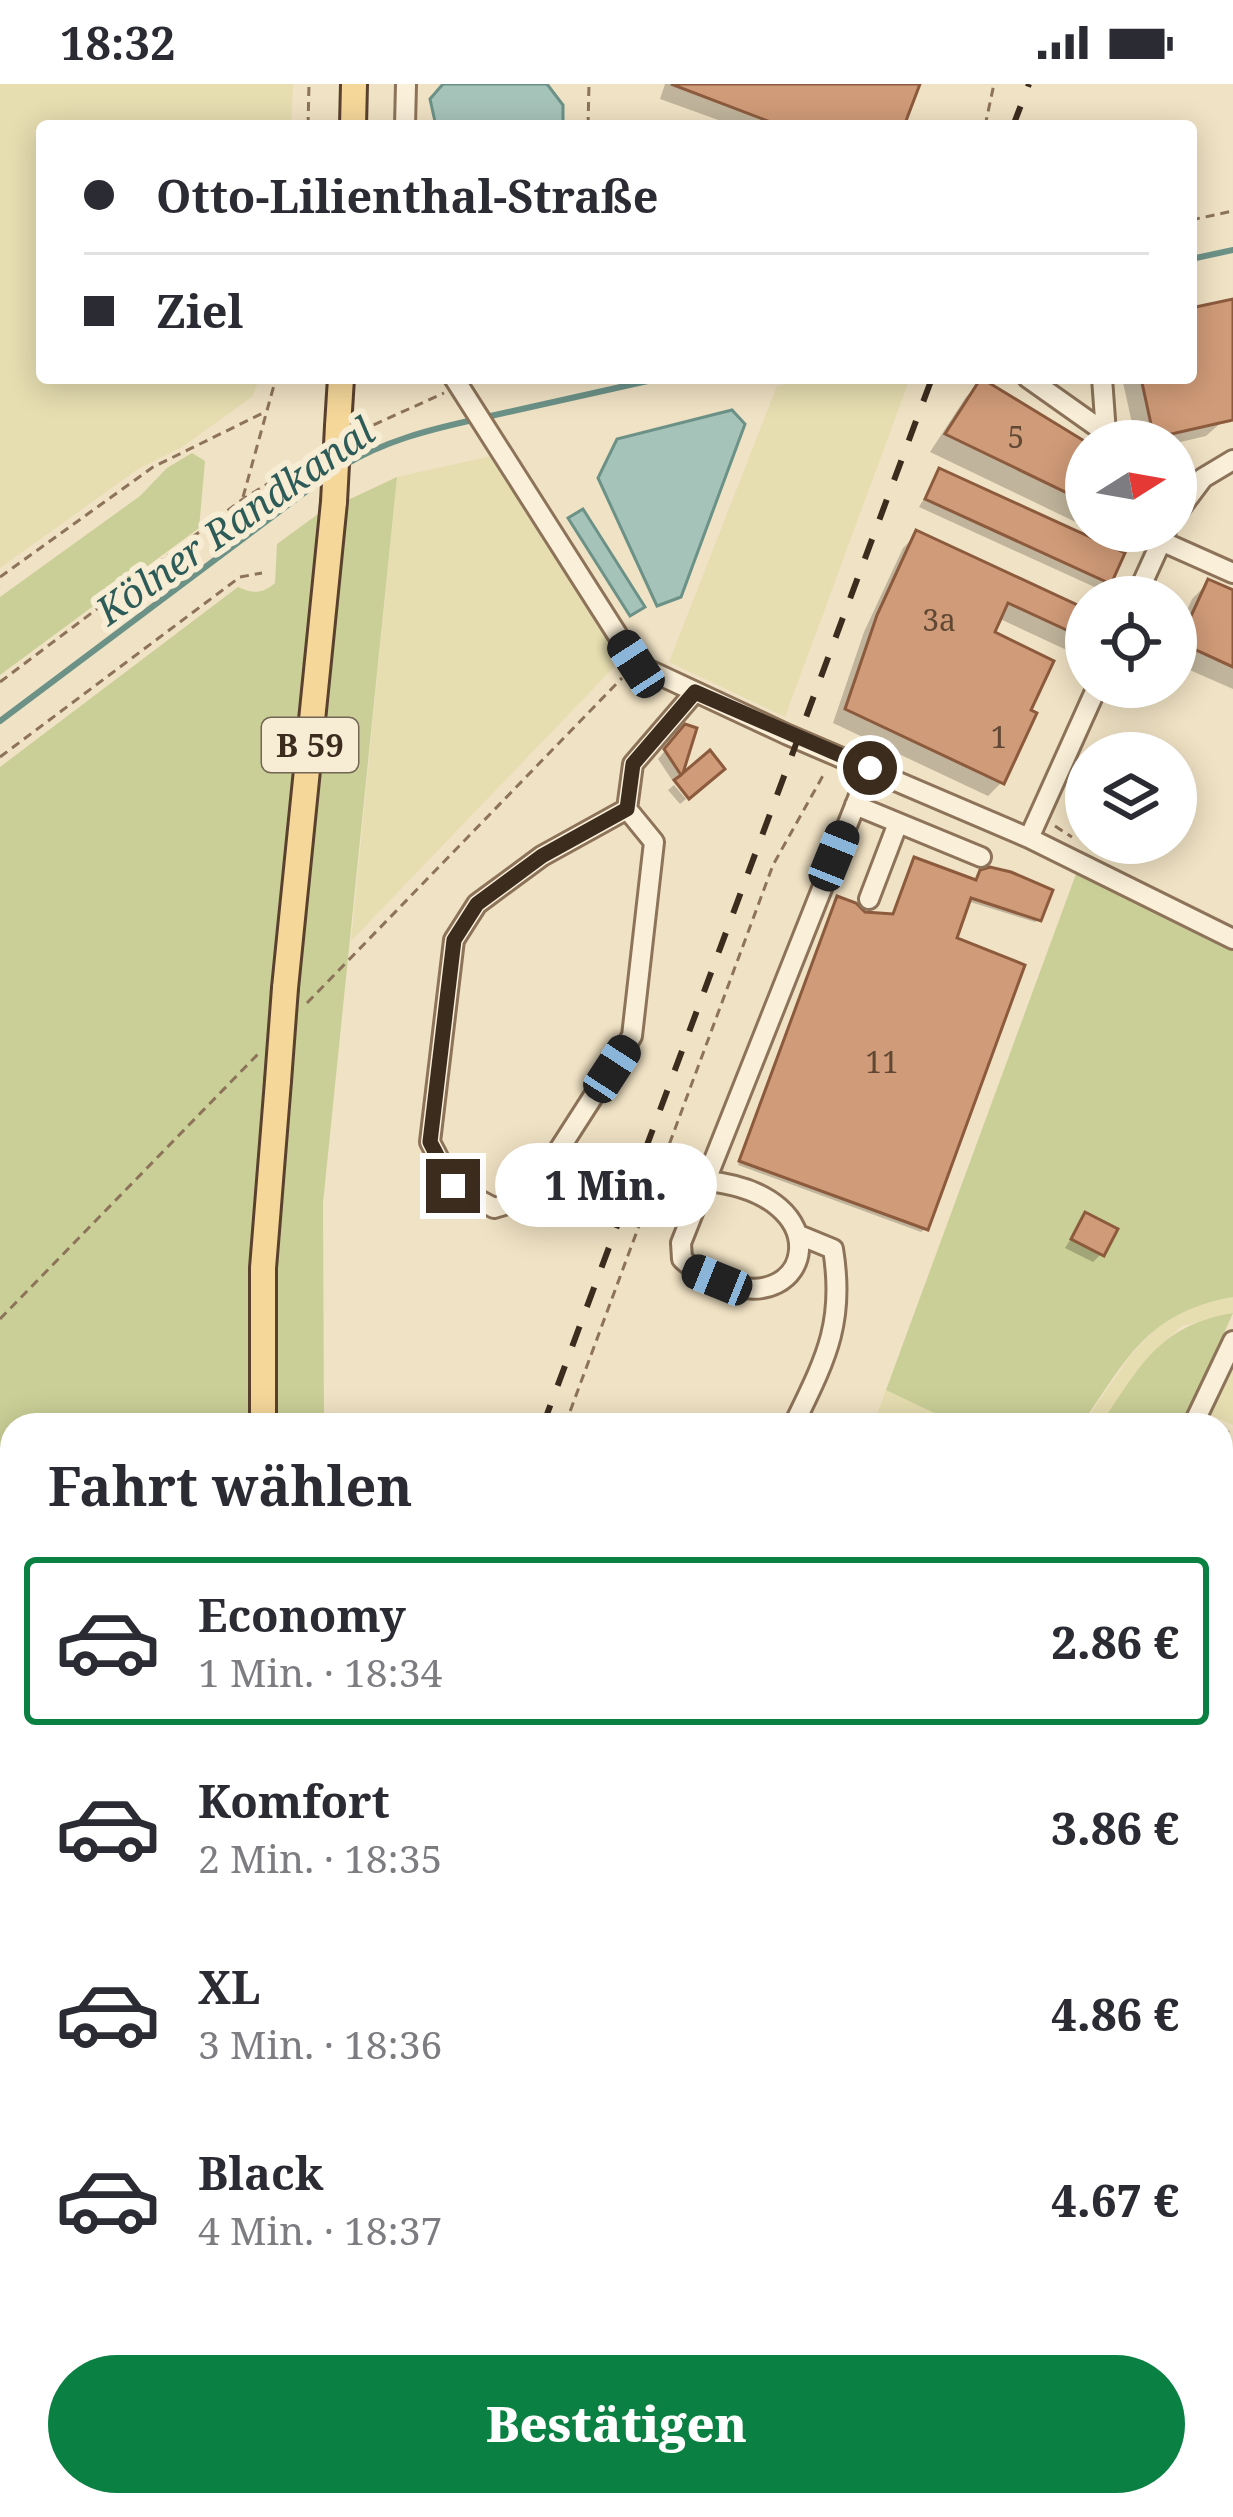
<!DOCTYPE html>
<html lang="de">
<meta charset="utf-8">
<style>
body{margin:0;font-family:"Noto Serif",serif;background:#f2f2f3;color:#2b2b33;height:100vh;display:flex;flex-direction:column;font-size:45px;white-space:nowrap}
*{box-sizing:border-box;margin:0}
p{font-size:39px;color:#7c7c81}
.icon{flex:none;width:66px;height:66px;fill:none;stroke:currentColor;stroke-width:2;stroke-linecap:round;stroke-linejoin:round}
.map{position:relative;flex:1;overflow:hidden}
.panel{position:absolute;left:0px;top:1329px;width:1233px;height:1104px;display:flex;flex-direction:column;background:#fff;border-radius:36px 36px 0 0;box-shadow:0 6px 30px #0003}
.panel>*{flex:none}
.top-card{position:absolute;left:36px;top:36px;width:1161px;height:264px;border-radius:12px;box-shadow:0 6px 30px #0003;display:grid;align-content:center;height:264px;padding:0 48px;background:#fff}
.needle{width:78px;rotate:79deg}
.controls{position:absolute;left:1065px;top:336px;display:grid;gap:24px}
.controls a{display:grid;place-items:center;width:132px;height:132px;border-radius:50%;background:#fff;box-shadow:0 6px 30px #0003;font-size:60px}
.end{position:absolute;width:54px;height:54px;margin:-27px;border:15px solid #3b2c1e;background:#fff;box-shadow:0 0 0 6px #fff}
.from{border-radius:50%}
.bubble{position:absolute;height:84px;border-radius:42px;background:#fff;box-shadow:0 6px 30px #0003;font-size:39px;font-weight:800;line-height:84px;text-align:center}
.car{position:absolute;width:36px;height:72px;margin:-36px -18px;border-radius:15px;box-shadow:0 0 9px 3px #0007;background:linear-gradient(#222 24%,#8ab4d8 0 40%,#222 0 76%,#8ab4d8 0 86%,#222 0)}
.top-card b{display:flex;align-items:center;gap:42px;height:114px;font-size:45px}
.top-card b+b{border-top:3px solid #e1e1e2}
.top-card i{width:30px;height:30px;background:#2b2b33}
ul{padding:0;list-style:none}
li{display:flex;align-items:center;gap:36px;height:168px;margin:0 24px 18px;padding:0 24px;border:6px solid transparent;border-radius:12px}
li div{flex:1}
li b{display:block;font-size:45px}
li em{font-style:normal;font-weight:800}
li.selected{border-color:#0b8043}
li>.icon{width:108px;height:108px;stroke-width:1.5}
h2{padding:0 48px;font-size:54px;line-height:144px}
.primary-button{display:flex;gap:24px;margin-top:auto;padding:24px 48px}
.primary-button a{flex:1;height:138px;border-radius:72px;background:#0b8043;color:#fff;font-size:48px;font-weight:800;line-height:138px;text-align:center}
.status{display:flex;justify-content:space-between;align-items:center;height:84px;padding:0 60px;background:#fff;direction:ltr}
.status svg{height:33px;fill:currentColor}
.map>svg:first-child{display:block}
</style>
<div class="status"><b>18:32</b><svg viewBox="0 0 49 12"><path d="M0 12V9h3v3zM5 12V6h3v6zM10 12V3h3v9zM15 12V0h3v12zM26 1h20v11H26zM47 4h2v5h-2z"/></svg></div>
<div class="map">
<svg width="1233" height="2433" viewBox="0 0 1233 2433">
<rect width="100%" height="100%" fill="#f0e2c4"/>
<path fill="#e6ddb1" d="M0,0H293L291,42H42V294H259L253,312L182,363L138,385L0,484Z
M809,294H910L785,633L669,578L777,302Z
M496,371L614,562V583L351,857L397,393Z
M1233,1213V1229L1182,1242L1160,1261L1100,1341H1082L1131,1271L1162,1238L1190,1223Z
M1233,1279V1341L1206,1329Z
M886,1306L959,1341H873Z
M1221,1690L1233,1696V2016L1221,2010Z
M1221,2233L1233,2239V2378L1221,2399Z
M160,2421H382L385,2433H156Z
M510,2421H1209L1202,2433H512Z"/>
<path fill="#cacf97" d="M192,369L205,377L199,444L0,591V513L140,412L167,384Z
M397,393L323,1119L324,1341H12V1751L0,1741V683L238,503C253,510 262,510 275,499L277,460L318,430Z
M1076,790L1233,864V1213C1146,1229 1128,1274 1081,1341H959L886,1306Z
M1233,1229L1183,1341H1100C1141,1282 1157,1242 1233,1229Z
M12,2279V2421H50L45,2433H0V2313Z"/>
<path fill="#a6c3ba" stroke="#6c9288" stroke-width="3" d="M443,0H547L563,21V42H436L430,15Z
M732,326L745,340L681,513L657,522L598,394L617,355Z
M583,425L645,523L630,532L568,434Z
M0,1741L12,1751V2279L0,2313Z"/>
<path fill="#0003" d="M665,0H916L901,42H735L660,15Z
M1233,218V328L1206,352L1176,359L1136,357L1122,294H1191V227Z
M983,296L1086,362V443L930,368L966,313Z
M940,388L1109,498L1101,506L919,423Z
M917,450L1086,528V552L1071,568L998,534L991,550L1002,698L988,712L833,639L864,548L903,464Z
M1209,498L1233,509V605L1176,580V551L1192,515Z
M694,646L677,696H672L658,675L678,651Z
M674,701L686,715L680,720L668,706Z
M915,777L975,799L1039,835L1035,838L967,817L953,856L925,1145L921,1148L738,1081L834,819L837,815L864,831L892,833Z
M666,1095L677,1123L669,1131L651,1124L658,1103Z
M1086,1131L1101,1170L1093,1178L1065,1164Z
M1221,1343L1230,1347L1221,1367Z
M1221,1430L1233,1435V1516L1221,1510Z
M1226,1563L1233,1566V1588L1221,1582V1568Z
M1233,1665V1692L1229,1696L1221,1689Z"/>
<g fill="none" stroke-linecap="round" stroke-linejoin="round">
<path stroke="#6c9288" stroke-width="6" d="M1191,175L1233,166
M486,333L661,294
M345,381C385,357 428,346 473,336
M0,637L328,391"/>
</g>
<path fill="#d09b78" stroke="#8c5b3e" stroke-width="3" d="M671,0H920L904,42H781Z
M1233,215V336L1154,354L1141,294H1191V224Z
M981,294L1086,358V418L945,350Z
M939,384L1125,469L1111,500L925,415Z
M916,446L1086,525V555L1008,519L995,548L1054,577L1031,626L1037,629L1004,700L845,625L877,531Z
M1208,495L1233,506V583L1179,558Z
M685,640L697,644L683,689L710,666L725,685L689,715L674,696L681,691L664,665Z
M914,773L976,796L980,786L990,783L1011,788L1053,806L1041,837L971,814L957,854L1025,881L928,1146L739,1077L837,812L856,819L865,828L893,830Z
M666,1092L690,1100L680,1125L657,1116Z
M1085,1128L1118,1145L1104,1172L1071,1155Z"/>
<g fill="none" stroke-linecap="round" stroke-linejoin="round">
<defs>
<path id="minor" d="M405,42L406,0
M454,294L636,580L788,651L1029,754L1233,855
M1028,294L1117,357
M1102,294L1106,349
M1176,430L1203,394L1233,376
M1161,457L1233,489
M1136,513L1166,447
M855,721L981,773
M627,725L654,758L632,952L528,1114L494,1124L453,1102L430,1058L454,856L477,820L542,772L627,725L633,680L695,608
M1029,754L1097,603
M869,815L898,739
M707,1097C843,1111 811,1234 723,1198C707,1192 694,1187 682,1175L681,1159L870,684
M795,1338C826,1274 845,1238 833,1165L799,1151
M1193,1341L1233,1257
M1221,2067L1233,2070
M1221,2223L1233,2229"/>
<path id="major" d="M353,42L354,0
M338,342L341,294
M285,904L334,418
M263,1341V1184L278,997
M462,2421L464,2433
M1224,2433L1233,2417"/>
</defs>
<use href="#minor" stroke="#8c7359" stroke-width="24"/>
<use href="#major" stroke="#5a412e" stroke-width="30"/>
<path stroke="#8c7359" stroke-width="3" stroke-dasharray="9 6" stroke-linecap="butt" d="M308,42L309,0
M588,42L589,0
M985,42L994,0
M1191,136L1233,127
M482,298L499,294
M360,347L444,309
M243,413L276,294
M0,493L153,383L265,328
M0,598L243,415L314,371
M0,673L240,493L262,489
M1055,742L1072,753
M307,919L622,594
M0,1235L259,969
M565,1341L773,781L825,688
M0,1645L12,1654
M392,2421L395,2433
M67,2433L72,2421"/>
<use href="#minor" stroke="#faefd8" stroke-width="18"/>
<use href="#major" stroke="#f5d79a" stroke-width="24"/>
<path stroke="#3b2c1e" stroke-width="6" stroke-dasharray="21 21" stroke-linecap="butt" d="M1013,42L1029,0
M543,1341L932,294
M125,2433L129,2421"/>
<defs>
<path id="major-bridge" d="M334,418L338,342
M278,997L285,904"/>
</defs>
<use href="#major-bridge" stroke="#5a412e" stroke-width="30" stroke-linecap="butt"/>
<use href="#major-bridge" stroke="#f5d79a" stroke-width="24"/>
</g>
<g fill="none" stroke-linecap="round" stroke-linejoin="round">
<path stroke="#3b2c1e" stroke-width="15" d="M453,1102L430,1058L454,856L477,820L542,772L627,725L633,680L695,608L870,684"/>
</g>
<g text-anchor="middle" stroke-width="12" stroke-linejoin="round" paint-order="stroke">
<g font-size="30" fill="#604834">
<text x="1016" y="364">5</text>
<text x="939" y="547">3a</text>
<text x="999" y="664">1</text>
<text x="882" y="989">11</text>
</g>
<rect fill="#f7ecd4" stroke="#736655" stroke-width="3" x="262" y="634" width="96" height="54" rx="9"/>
<g font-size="33" font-weight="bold" fill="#3b2c1e">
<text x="310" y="673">B 59</text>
</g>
<g font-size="39" font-style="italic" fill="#2d5c58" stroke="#f7ecd4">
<text transform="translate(235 437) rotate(-35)" y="14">Kölner Randkanal</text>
</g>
</g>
</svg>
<div class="controls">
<a><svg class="needle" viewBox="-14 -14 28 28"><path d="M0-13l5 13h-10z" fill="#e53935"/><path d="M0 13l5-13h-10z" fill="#7c7c81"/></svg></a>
<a><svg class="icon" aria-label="locate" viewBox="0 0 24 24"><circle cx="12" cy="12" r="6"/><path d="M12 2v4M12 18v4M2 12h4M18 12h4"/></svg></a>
<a><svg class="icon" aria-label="layers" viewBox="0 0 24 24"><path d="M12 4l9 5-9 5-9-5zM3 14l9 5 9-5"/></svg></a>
</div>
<i class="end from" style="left:870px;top:684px"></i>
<i class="end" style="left:453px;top:1102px"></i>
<div class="bubble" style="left:495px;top:1059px;width:222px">1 Min.</div>
<i class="car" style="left:636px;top:580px;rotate:327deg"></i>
<i class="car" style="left:834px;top:772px;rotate:22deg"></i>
<i class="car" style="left:612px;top:985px;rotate:33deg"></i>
<i class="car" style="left:717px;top:1196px;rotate:292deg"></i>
<div class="top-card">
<b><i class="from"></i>Otto-Lilienthal-Straße</b>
<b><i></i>Ziel</b>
</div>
<section class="panel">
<h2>Fahrt wählen</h2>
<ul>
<li class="selected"><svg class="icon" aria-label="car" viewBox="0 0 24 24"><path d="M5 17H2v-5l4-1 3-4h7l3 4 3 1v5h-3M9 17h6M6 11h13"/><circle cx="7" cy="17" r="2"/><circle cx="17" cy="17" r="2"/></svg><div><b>Economy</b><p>1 Min. · 18:34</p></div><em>2.86 €</em></li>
<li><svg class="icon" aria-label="car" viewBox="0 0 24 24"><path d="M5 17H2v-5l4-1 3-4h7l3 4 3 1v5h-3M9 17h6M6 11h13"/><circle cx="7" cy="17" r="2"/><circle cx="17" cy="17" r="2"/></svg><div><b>Komfort</b><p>2 Min. · 18:35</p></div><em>3.86 €</em></li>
<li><svg class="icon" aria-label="car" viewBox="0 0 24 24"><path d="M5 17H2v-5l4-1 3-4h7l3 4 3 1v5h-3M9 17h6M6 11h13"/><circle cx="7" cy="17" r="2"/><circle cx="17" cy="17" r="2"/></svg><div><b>XL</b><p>3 Min. · 18:36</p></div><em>4.86 €</em></li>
<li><svg class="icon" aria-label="car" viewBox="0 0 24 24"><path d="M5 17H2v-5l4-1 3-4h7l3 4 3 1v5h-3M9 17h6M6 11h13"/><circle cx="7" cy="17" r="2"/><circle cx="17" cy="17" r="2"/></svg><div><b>Black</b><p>4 Min. · 18:37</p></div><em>4.67 €</em></li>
</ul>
<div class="primary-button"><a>Bestätigen</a></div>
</section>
</div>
